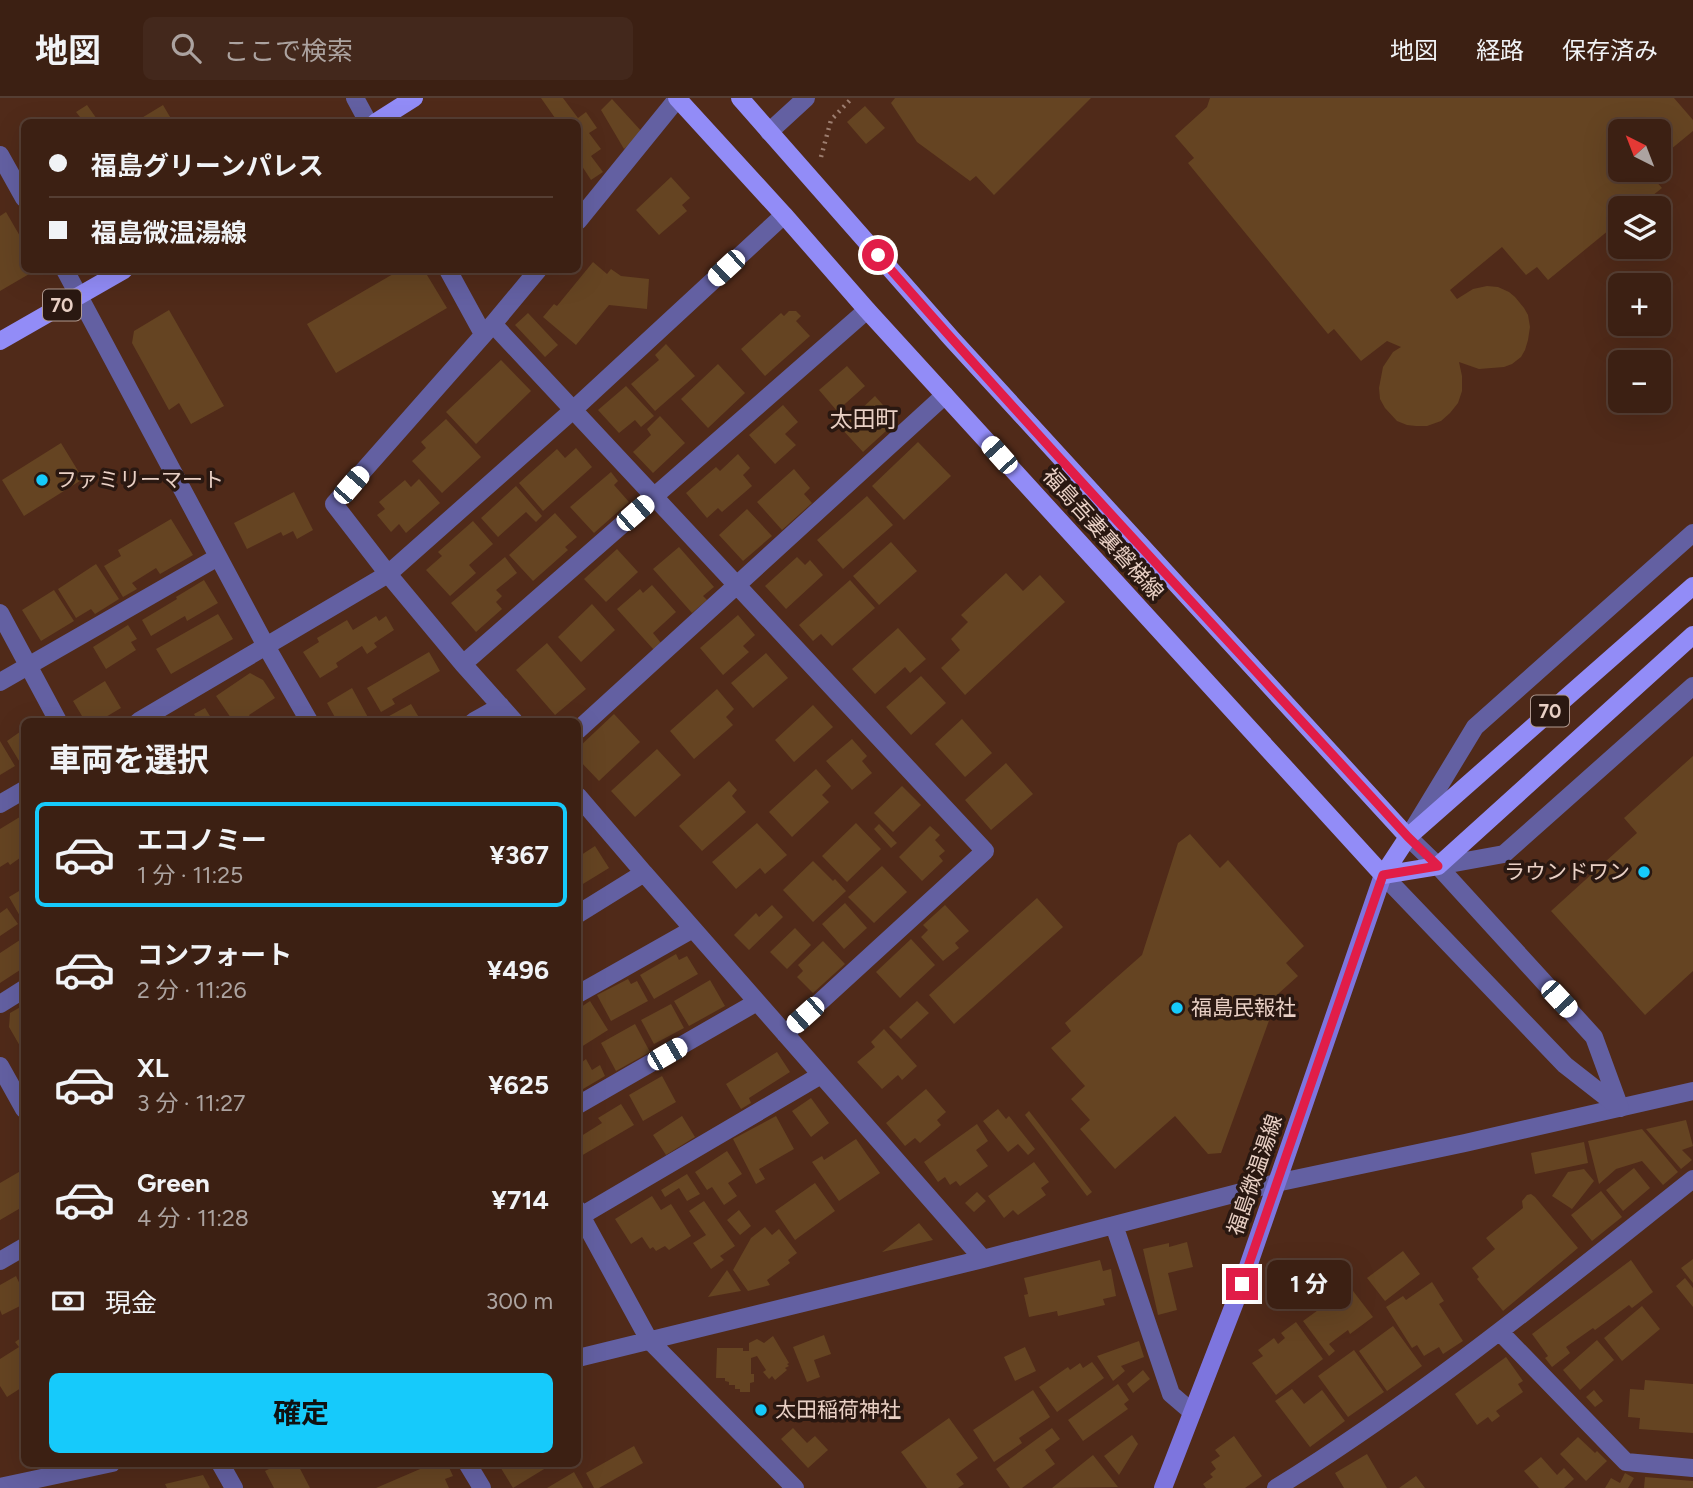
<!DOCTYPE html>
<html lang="ja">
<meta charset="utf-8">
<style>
body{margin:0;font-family:Figtree,"Noto Sans JP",sans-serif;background:#43281c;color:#f1f3f6;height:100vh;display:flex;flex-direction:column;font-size:26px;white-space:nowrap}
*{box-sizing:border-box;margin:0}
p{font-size:23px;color:#aca3a0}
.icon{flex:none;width:38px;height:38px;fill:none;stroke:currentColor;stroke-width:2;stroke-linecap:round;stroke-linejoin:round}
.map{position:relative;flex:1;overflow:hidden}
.sheet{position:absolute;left:21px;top:620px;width:560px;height:749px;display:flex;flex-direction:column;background:#3c2013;border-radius:10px;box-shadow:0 7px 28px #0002,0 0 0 2px #553e33}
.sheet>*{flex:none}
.hud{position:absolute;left:21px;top:21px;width:560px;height:154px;border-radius:10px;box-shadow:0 7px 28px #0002,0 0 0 2px #553e33;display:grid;align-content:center;height:154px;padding:0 28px;background:#3c2013}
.needle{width:46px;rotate:318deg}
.buttons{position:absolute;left:1608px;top:21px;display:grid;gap:14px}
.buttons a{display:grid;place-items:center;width:63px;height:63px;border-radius:10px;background:#3c2013;box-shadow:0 7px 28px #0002,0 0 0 2px #553e33;font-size:35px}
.end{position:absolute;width:32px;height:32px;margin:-16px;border:9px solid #e11d48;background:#fff;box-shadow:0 0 0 4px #fff}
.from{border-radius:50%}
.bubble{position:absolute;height:49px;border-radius:10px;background:#3c2013;box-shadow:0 7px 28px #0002,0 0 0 2px #553e33;font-size:23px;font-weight:700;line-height:49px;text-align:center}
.car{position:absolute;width:21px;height:42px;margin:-21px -10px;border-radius:9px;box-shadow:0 0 5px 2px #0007;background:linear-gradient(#fff 24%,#345 0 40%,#fff 0 76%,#345 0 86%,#fff 0)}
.hud b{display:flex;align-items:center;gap:24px;height:66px;font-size:26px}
.hud b+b{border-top:2px solid #553e33}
.hud i{width:18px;height:18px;background:#f1f3f6}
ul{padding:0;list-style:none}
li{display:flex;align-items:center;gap:21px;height:105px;margin:0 14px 10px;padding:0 14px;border:4px solid transparent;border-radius:10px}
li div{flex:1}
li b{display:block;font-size:26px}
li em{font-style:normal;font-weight:700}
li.selected{border-color:#16cafb}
li>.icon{width:63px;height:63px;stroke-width:1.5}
h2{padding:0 28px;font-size:32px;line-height:84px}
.pay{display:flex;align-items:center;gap:18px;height:77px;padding:0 28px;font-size:26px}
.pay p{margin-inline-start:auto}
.cta{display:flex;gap:14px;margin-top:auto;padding:14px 28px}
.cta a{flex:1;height:80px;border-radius:10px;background:#16cafb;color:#111;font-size:28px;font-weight:700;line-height:80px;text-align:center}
header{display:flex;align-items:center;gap:42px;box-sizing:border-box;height:98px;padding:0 35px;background:#3c2013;border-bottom:2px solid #553e33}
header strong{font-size:33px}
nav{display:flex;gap:38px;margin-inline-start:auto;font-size:24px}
.search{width:490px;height:63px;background:#43281c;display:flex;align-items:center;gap:18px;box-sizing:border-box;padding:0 24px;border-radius:10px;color:#aca3a0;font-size:26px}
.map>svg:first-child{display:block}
</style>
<header>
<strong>地図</strong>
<div class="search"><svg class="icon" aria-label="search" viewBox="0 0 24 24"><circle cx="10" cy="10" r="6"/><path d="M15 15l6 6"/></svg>ここで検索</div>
<nav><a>地図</a><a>経路</a><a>保存済み</a></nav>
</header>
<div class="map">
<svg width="1693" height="1390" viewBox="0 0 1693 1390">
<rect width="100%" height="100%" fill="#502a19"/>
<path fill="#654422" d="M541,0H563L578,20L586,14L597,30L589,35L601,51L591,58L603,74L591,82L578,62V24H553L551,22L555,20Z
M895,0H1091L994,97L976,78L970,83L917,44L891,5Z
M1210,0H1674L1693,22V33L1659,61V33H1620V72H1646L1662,90L1637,110H1620V123L1548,182L1537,169L1526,177L1502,149L1450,192L1457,201L1473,191L1487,188L1498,189L1509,194L1515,199L1524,210L1528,217L1530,229L1528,242L1525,252L1521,259L1512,266L1504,269L1479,271L1459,264L1462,278V293L1458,305L1450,315L1441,323L1427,328H1416L1407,327L1397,323L1385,310L1380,301L1379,290L1383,269L1393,254L1401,249L1387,243L1361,263L1334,231L1328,236L1188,65L1194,60L1175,38L1207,9Z
M612,1L643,35L624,51L601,12Z
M87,7L99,24H84L76,14Z
M163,7L173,24H135Z
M865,8L885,30L866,46L847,24Z
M671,79L690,100L682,107L687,113L659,137L636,112Z
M6,114L24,145V172H36L0,193V118Z
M593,164L607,176L611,171L621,178L649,181L647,211L609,207L576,247L543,219L554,206L557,208Z
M400,172H424L447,210L336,275L307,226Z
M169,212L224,308L191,326L179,305L169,312L132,245L134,233Z
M789,213H796L801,218L796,223L810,238L765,278L741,251L781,215L784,218Z
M528,215L558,247L545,259L515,227Z
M666,246L695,278L655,313L631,286L659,262L655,257Z
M501,262L531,293L476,346L446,314Z
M718,266L745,295L708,330L681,301Z
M847,268L865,288L837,313L819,292Z
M626,288L654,318L641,329L635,322L619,335L598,312Z
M875,298L897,323L863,354L841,330Z
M783,307L798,324L785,336L796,347L775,366L749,337Z
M660,318L685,345L653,375L633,354L651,337L647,331Z
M446,321L481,359L442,395L412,363L426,350L421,344Z
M918,344L951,378L904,422L872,388Z
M61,345L83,381L24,418L2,382Z
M576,350L592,369L543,413L519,385L557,351L565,360Z
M738,356L750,370L743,377L752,388L722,414L718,410L707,420L686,395L716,369L720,373Z
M794,371L810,390L804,396L812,405L782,432L757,404Z
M611,374L618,383L614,387L629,404L594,435L570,409Z
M419,381L440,405L406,435L399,426L391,434L377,417L385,411L379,404L405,382L411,389Z
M516,388L542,418L536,424L526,414L498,439L481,420Z
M294,394L313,432L297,441L293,433L283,438L281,434L247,451L234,425Z
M867,398L893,427L843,471L817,442Z
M747,411L772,438L743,463L719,437Z
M555,415L577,439L565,449L568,452L533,483L509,457Z
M171,421L193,457L160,476L156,470L132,485L137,491L123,499L104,468L121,458L118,452Z
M473,423L493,446L469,467L476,475L450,498L426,472L442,458L438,454Z
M891,444L917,473L879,507L853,478Z
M679,449L714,489L703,498L707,502L692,515L653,471Z
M617,451L638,474L606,504L584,481Z
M505,459L517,475L496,492L502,498L496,504L502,511L476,534L451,505Z
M797,459L805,467L810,462L823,477L786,511L765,488Z
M96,466L119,501L95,516L91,511L76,520L58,491Z
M1006,475L1023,493L1040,477L1065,504L965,597L941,570L960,552L951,541L968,524L961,517Z
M204,482L218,505L187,523L185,518L151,538L142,522L177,501L176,499Z
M850,482L875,510L832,548L821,536L813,543L799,527Z
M652,487L676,514L653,535L661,545L654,552L617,511L640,491L643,495Z
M54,492L74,523L41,543L22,512Z
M592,506L615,532L581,564L558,539Z
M218,516L233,541L171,576L156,551Z
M738,517L755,537L743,548L749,554L723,577L700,550Z
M376,518L379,523L386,518L394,532L374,545L377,549L367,556L362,548L336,565L338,569L320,580L303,554L319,544L317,540L347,522L353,532Z
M128,527L137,541L131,544L136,552L106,571L93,549Z
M898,530L926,561L910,575L905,569L875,596L852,571Z
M547,545L586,591L555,617L516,572Z
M429,554L440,573L392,601L395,606L381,614L367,590Z
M766,555L788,580L753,610L731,585Z
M250,575L263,582L275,600L249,617L252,622L250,623H233L216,598Z
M921,578L946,605L911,637L886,609Z
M105,583L121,610L99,623H85L73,603Z
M352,590L370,623H337L327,605Z
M717,591L734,611L726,619L733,627L694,661L670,633Z
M411,606L421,623H380Z
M813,607L833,629L794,664L775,642Z
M205,610L213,623H198L194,616Z
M614,616L640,644L599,683L578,661V650Z
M962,621L992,655L965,679L935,646Z
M24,631V671L7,643Z
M852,641L867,658L862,663L872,675L852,692L826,663Z
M0,643L15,668L0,677Z
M657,651L681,677L635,719L611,693Z
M1693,658V873L1645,917L1551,813L1637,735L1624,720Z
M1006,665L1033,696L991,732L965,702Z
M816,671L831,688L822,697L829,704L792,739L769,714Z
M729,683L737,692L732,698L746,714L702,753L679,728Z
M902,688L921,707L893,734L874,715Z
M23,717L24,719V757L10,767L8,764L0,769V731Z
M757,725L787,757L765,776L760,770L736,791L712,764Z
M856,725L881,751L847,784L822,758Z
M879,726L897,745L891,750L874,731Z
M930,728L940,737L935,742L945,753L939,758L943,763L922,783L899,759Z
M1190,736L1220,770L1228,762L1304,848L1286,865L1298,878L1279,895L1221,1055L1208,1056L1175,1018L1115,1071L1080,1031L1090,1022L1071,1001L1085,988L1051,950L1071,933L1065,925L1142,857L1178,745Z
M595,748L609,770L578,789V759Z
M813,763L833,783L835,781L846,793L813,824L783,792Z
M882,768L907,794L874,825L848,799Z
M24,790V825L9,799Z
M1037,800L1063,829L954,926L929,897Z
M845,805L867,830L844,851L822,826Z
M772,807L783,819L749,852L734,837L756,815L759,819Z
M945,807L969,833L955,845L959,850L943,863L921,839L928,832L923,827Z
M7,810L18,826L0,838V815Z
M795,830L811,847L787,871L770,854Z
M23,840L24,880L20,872L0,885V855Z
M911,841L935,867L900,900L876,874Z
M823,843L845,866L813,895L797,879L803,873L798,867Z
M676,856L679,862L687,858L698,876L654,901L640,877Z
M628,881L631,886L637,883L648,903L611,923L597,897Z
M710,882L725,908L689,928L674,903Z
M590,903L608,932L578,951V911Z
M917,903L929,915L901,941L889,929Z
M671,906L684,930L654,946L641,922Z
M24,907V955L9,929L10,915Z
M635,926L650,954L616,973L601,945Z
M884,931L917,968L902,982L898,977L882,991L857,964L875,949L871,944Z
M777,954L790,974L749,1000L751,1005L741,1011L726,986Z
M586,961L592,972L600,967L605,978L578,994V967Z
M662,978L676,1004L643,1023L629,997Z
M926,991L946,1014L937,1022L941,1027L920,1045L915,1040L905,1048L886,1025Z
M811,1000L829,1025L811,1039L792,1013Z
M621,1006L634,1027L581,1058L578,1052V1040L602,1025L598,1020Z
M998,1011L1006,1021L1009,1018L1035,1051L1028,1057L1018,1046L1008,1054L983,1023Z
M1029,1013L1092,1094L1087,1098L1025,1017Z
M682,1018L695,1039L666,1057L653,1037Z
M776,1018L794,1051L759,1071L765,1081L756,1086L733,1041Z
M1686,1022L1693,1048L1682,1052L1692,1062L1681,1071L1646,1031Z
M977,1026L988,1043L976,1052L988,1068L960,1088L956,1083L950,1087L945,1079L938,1084L924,1064Z
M1642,1031L1678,1074L1663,1087L1642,1063L1616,1071L1599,1086L1588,1043Z
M856,1041L880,1075L839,1103L812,1064L822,1058L824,1062Z
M1584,1044L1588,1065L1535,1076L1531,1055Z
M727,1053L742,1076L728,1085L737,1098L724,1107L712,1089L707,1092L695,1074Z
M1034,1064L1049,1084L1041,1090L1046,1097L1018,1117L1013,1112L1004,1120L988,1098Z
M1634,1070L1650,1090L1623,1113L1606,1092Z
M24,1071V1108L0,1122V1085Z
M1584,1071L1594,1083L1572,1111L1552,1098L1568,1074Z
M687,1076L700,1096L687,1103L679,1090L665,1099L661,1092Z
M815,1085L835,1113L795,1142L775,1113Z
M1601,1093L1622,1119L1592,1143L1571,1117Z
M977,1094L986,1103L974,1114L965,1105Z
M1531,1096L1535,1099L1578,1150L1503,1213L1477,1181L1479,1179L1472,1170L1495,1151L1486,1140L1523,1110L1522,1103L1527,1097Z
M652,1098L661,1112L671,1106L691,1138L669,1152L665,1148L656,1153L653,1149L650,1151L642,1139L631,1146L615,1121Z
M704,1103L735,1148L720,1158L724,1162L711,1171L693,1145L706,1137L689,1113Z
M739,1112L751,1128L740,1137L727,1122Z
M919,1125L933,1142L882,1154Z
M765,1129L772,1137L779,1131L797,1155L788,1162L790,1165L767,1182L770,1187L748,1193L733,1172L751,1140Z
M1187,1144L1193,1169L1168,1175L1177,1212L1158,1217L1143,1151L1169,1145V1149Z
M1403,1153L1420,1176L1385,1203L1367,1180Z
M1693,1161V1185L1681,1170Z
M1100,1162L1103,1173L1111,1171L1116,1198L1103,1201L1105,1207L1058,1218L1057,1213L1029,1219L1024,1197L1028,1196L1024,1180Z
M1631,1162L1653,1194L1632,1210L1629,1207L1595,1232L1593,1230L1566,1249L1570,1255L1552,1269L1545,1260L1548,1258L1532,1236Z
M727,1172L741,1193L708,1199Z
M16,1178L24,1195V1206L2,1217L0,1212V1187Z
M1685,1180L1693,1190V1209L1676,1188Z
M1432,1184L1444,1203L1439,1206L1463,1243L1443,1256L1439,1249L1424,1258L1417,1247L1412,1250L1386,1209L1403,1198L1406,1202Z
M1350,1189L1373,1219L1350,1236L1348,1232L1329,1246L1335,1253L1329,1258L1303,1223Z
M1642,1208L1660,1231L1622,1263L1604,1240Z
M1296,1224L1323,1261L1276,1297L1252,1265L1263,1258L1258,1252L1274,1240L1278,1246L1285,1240L1281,1235Z
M1393,1228L1422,1268L1387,1293L1359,1253Z
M824,1237L831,1256L814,1262L820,1279L807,1284L793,1249Z
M24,1238V1288L7,1299L0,1288V1261L19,1249L15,1244Z
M773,1238L789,1265L787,1266L789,1268L785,1270L787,1272L775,1282L772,1278L769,1281L763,1274L766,1272L757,1258L751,1260V1276H754V1284L750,1285V1294H740V1291H735V1287H729V1284L725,1283V1280H716L717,1250H743V1253H749V1245L757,1241L764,1245Z
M1597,1242L1614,1262L1580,1292L1563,1272Z
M1139,1243L1144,1259L1121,1268L1125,1273L1113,1283L1097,1258Z
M1025,1249L1036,1273L1015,1283L1004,1259Z
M1354,1252L1384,1294L1348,1319L1318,1278Z
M1506,1259L1523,1283L1518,1286L1523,1294L1496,1313L1500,1318L1492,1324L1488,1319L1477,1327L1455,1296Z
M1092,1264L1104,1280L1057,1314L1039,1289L1068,1269L1070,1272L1080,1265L1083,1270Z
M1143,1272L1150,1281L1133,1295L1127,1286Z
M1645,1282L1693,1286V1335L1639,1331L1640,1320L1628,1319L1630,1291L1644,1292Z
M1118,1286L1129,1302L1124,1306L1128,1311L1083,1343L1068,1322Z
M1292,1291L1304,1306L1322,1292L1345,1323L1310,1349L1275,1303Z
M1033,1292L1050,1319L1019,1340L1022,1345L994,1364L973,1332Z
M1594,1292L1603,1303L1595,1309L1586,1299Z
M761,1305L769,1314L762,1321L753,1312Z
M949,1320L978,1360L956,1376L964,1386L958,1390H927L901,1354Z
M793,1330L807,1345L815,1338L828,1352L808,1370L781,1341Z
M1052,1330L1060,1341L1045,1352L1055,1366L1022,1390H1010L996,1371Z
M1132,1337L1138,1346L1119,1377L1104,1358Z
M1234,1338L1262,1378L1245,1390H1206L1203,1386L1213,1379L1210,1376L1216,1371L1211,1364L1220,1358L1215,1352Z
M1578,1339L1595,1355L1597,1353L1607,1363L1586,1383L1560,1356Z
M634,1348L643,1365L599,1390H594L586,1375Z
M1367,1356L1387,1390H1344L1335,1375Z
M1093,1357L1118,1389L1052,1390Z
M1541,1359L1557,1377L1564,1370L1574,1381L1564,1390H1539L1524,1373Z
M281,1365H297L310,1390H274L265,1373Z
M434,1365H447L453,1378L445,1381L449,1390H376Z
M501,1365H554L513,1390L499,1367Z
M574,1374L583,1390H547Z
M1625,1375L1634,1380L1628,1390H1605L1611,1380L1620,1385Z
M203,1377L210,1390H167L165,1386Z
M1416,1378L1425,1390H1399Z
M1645,1379L1693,1383V1390H1644Z"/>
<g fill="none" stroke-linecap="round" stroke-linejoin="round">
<path stroke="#9d7e70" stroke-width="4.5" stroke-dasharray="2 5" stroke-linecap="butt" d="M821,59L831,22L852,0"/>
<path stroke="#6360a2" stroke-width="18" d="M355,0L368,24
M769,34L806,0
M0,57L24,100
M578,123L677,1
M65,172L266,548L309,623
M448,172L483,236
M493,226L985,753L785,936
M0,515L58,623
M463,566L867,212
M0,584L218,459
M139,623L388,476L573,312L784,117
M474,623L501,608
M514,623L463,566L388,476L334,406L493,226L538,172
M578,632L945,297
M578,698L644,775
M0,706L24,692
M1412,733L1475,629L1693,435
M1438,768L1504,756L1693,588
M578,816L644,775L983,1161
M578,896L693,831
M0,906L24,891
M0,968L24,1011
M578,1007L757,904
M578,1112L649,1242L795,1390
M581,1118L821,977
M1114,1127L1171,1296L1192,1314
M0,1163L24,1149
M1500,1234L1626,1364L1693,1370
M578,1260L983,1161L1276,1085L1465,1045L1693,993
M220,1365L234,1390
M467,1365L482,1390
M0,1389L112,1365
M1276,1390C1423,1299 1558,1188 1693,1081"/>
<path stroke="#6360a2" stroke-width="18" d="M1408,739L1438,768L1594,939L1620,1010
M1383,777L1565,967L1620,1010"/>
<path stroke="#7d75de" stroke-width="18" d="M1163,1390L1242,1186L1383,777"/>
<path stroke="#928cf7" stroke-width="18" d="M677,0L784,117L867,212L1383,777
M740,0L951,240L1408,739
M376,24L414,0
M0,243L124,172
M1383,777L1408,739L1693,488
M1383,777L1438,768L1693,537"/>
</g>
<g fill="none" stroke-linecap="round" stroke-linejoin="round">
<path stroke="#e11d48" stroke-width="9" d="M878,157C1051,355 1231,545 1408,739L1438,768L1383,777L1242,1186"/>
</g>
<g fill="#16cafb" stroke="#2a1811" stroke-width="2.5">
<circle cx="42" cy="382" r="7"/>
<circle cx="1644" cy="774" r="7"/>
<circle cx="1177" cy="910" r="7"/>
<circle cx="761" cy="1312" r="7"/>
</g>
<g text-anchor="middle" stroke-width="7" stroke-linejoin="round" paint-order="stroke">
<g fill="#2a1811" stroke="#b0998f" stroke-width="2">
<rect x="43" y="191.5" width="38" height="31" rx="5"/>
<rect x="1531" y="597.5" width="38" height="31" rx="5"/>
</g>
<g font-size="19" font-weight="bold" fill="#e9d0c5">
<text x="62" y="214">70</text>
<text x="1550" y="620">70</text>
</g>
<g font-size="21" fill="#e9d0c5" stroke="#2a1811" text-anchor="start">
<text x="56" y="389">ファミリーマート</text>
<text x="1630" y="781" text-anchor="end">ラウンドワン</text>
<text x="1191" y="917">福島民報社</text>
<text x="775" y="1319">太田稲荷神社</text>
</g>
<g font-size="21" fill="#e9d0c5" stroke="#2a1811">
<text transform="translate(1103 436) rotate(48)" y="7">福島吾妻裏磐梯線</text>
<text transform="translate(1255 1077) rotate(-71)" y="7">福島微温湯線</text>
</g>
<g font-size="23" fill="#e9d0c5" stroke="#2a1811">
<text x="864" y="329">太田町</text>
</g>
</g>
</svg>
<div class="buttons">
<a><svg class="needle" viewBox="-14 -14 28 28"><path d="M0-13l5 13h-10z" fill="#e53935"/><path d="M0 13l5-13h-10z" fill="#aca3a0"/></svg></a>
<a><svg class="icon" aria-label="layers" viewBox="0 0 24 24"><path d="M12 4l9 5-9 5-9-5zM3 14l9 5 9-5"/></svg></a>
<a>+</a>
<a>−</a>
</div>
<i class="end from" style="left:878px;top:157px"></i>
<i class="end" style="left:1242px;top:1186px"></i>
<div class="bubble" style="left:1267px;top:1162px;width:84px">1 分</div>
<i class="car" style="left:726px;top:170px;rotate:227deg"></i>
<i class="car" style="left:999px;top:357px;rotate:318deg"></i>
<i class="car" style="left:351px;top:387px;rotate:41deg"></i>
<i class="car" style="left:635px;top:415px;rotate:49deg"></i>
<i class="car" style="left:1559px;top:901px;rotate:137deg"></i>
<i class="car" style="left:805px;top:917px;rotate:228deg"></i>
<i class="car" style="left:667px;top:956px;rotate:60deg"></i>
<div class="hud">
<b><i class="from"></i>福島グリーンパレス</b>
<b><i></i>福島微温湯線</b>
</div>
<section class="sheet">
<h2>車両を選択</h2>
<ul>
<li class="selected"><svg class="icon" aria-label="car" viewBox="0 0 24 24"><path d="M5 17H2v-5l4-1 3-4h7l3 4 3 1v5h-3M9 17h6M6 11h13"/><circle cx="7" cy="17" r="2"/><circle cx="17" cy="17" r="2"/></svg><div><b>エコノミー</b><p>1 分 · 11:25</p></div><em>¥367</em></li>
<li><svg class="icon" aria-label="car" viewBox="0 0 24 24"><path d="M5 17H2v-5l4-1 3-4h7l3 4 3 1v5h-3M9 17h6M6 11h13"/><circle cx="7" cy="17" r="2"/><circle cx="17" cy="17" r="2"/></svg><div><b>コンフォート</b><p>2 分 · 11:26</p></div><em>¥496</em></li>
<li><svg class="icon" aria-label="car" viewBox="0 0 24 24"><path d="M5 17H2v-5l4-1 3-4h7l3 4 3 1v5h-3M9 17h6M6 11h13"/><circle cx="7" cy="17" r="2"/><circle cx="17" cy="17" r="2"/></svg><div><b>XL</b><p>3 分 · 11:27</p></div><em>¥625</em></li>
<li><svg class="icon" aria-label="car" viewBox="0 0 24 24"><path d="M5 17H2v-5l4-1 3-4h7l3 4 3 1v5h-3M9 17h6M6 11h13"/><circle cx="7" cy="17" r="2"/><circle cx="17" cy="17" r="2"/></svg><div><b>Green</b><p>4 分 · 11:28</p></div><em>¥714</em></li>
</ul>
<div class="pay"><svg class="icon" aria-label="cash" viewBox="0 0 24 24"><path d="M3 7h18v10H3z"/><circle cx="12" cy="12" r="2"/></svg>現金<p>300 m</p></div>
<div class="cta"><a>確定</a></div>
</section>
</div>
